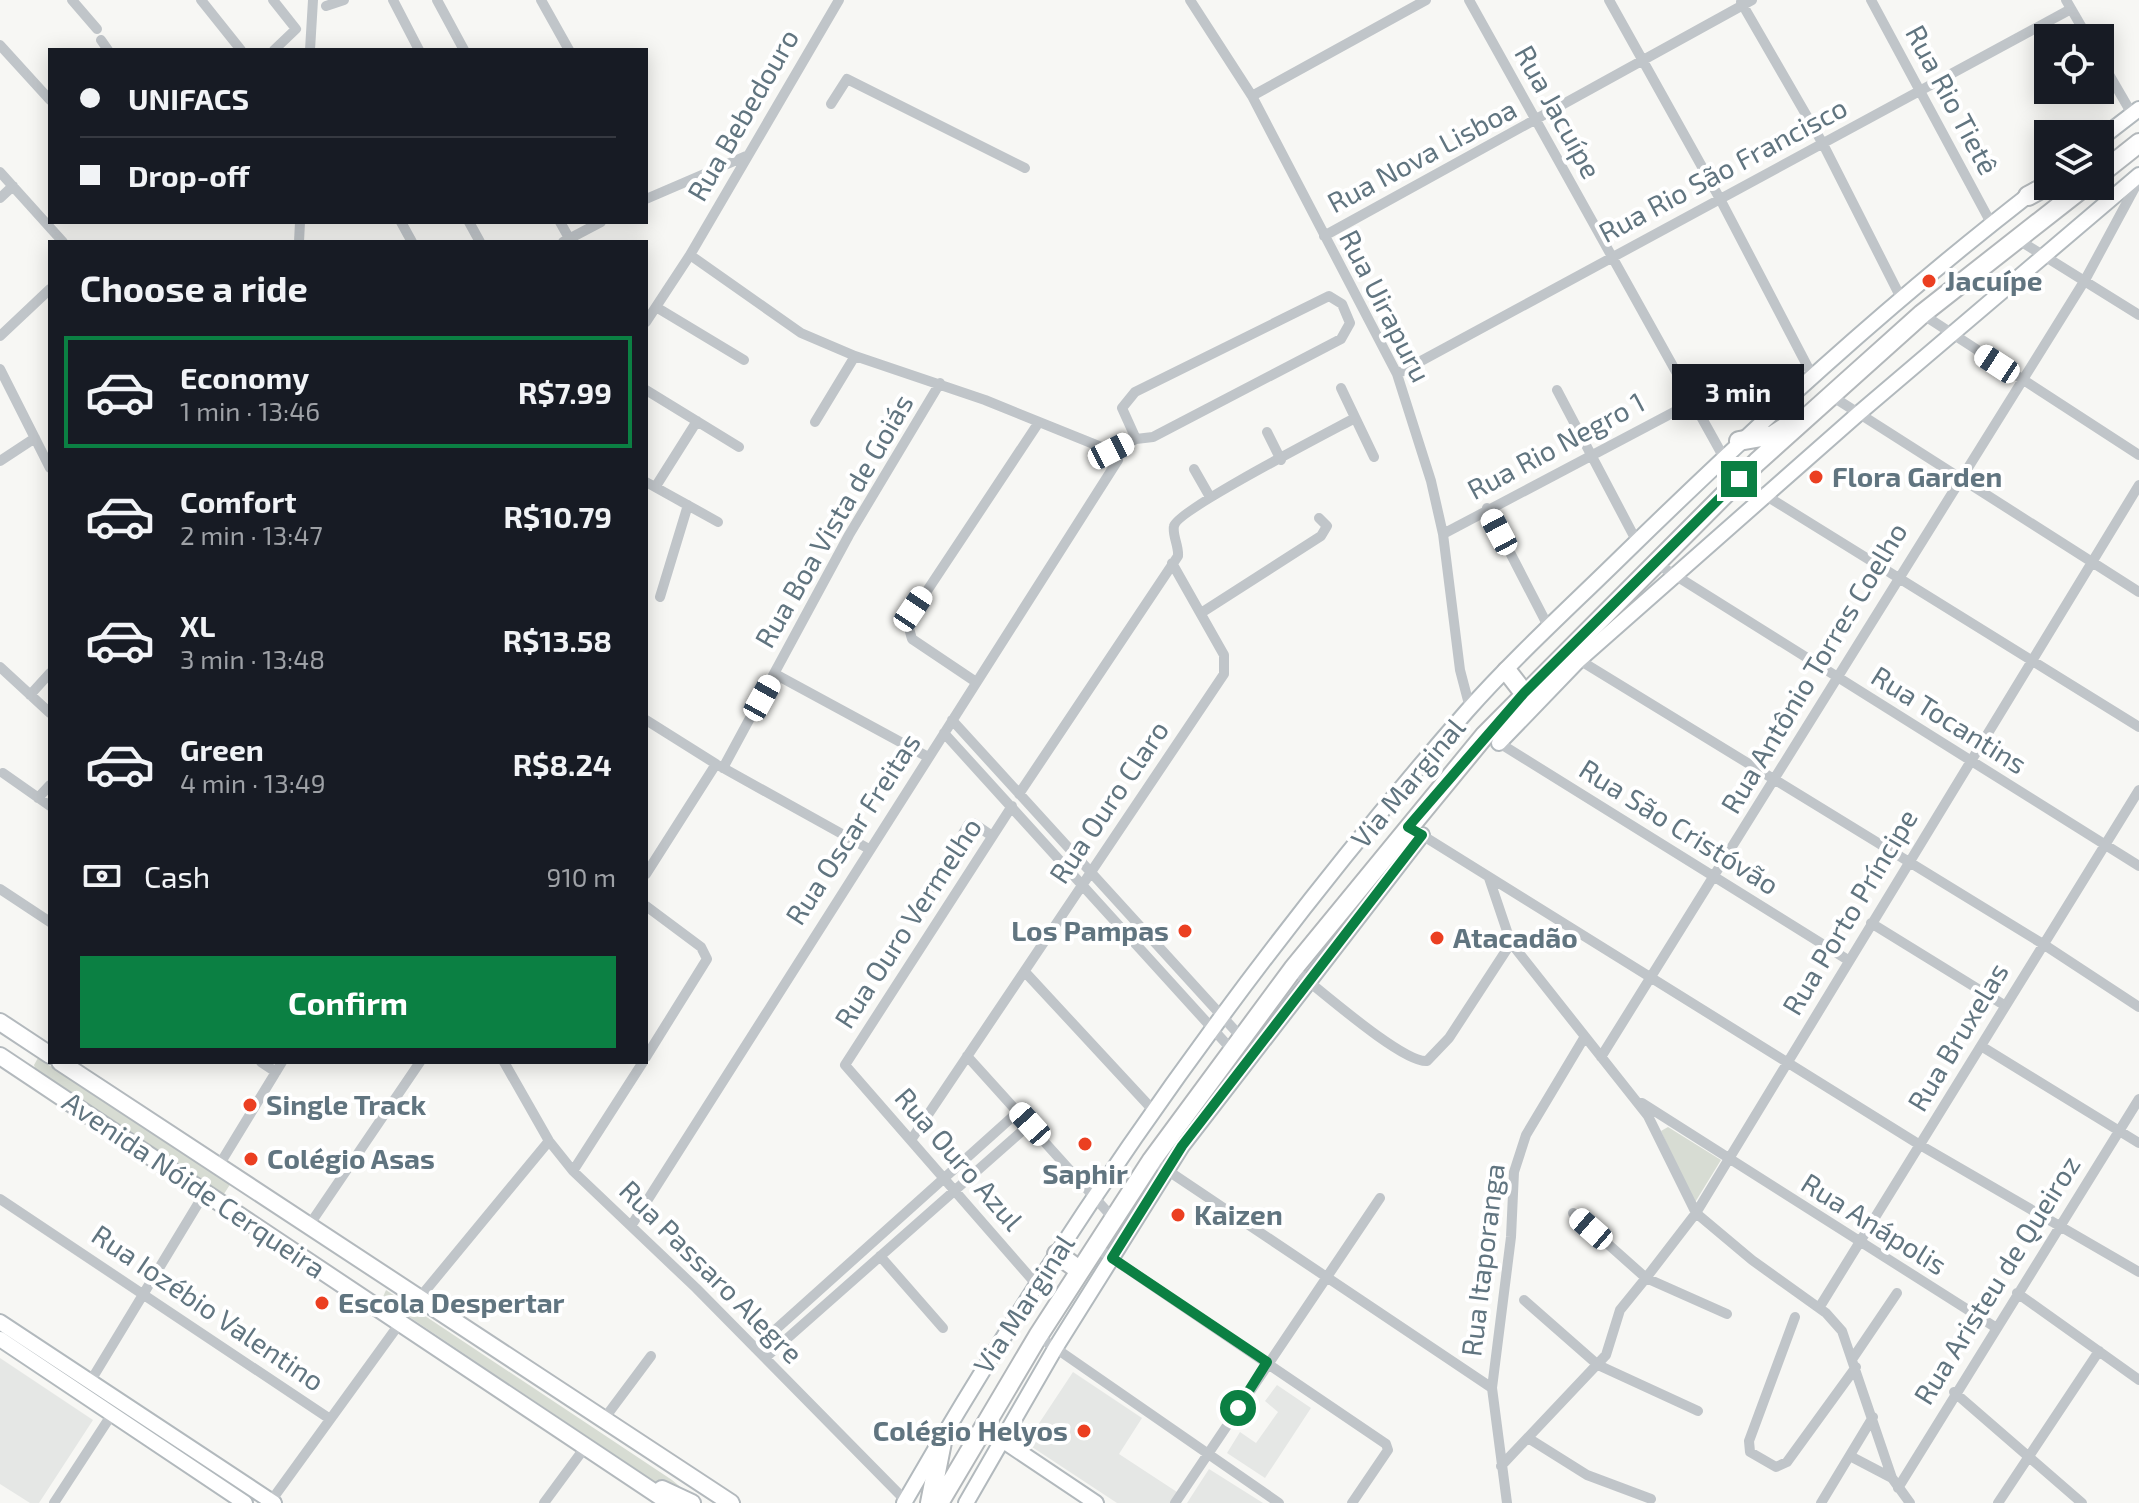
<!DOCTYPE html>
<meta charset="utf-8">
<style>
body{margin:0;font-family:"Exo 2",sans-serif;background:#242831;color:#f1f3f6;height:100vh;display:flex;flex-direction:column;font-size:30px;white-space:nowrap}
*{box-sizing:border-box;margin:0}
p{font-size:26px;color:#9ea1a6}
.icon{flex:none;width:44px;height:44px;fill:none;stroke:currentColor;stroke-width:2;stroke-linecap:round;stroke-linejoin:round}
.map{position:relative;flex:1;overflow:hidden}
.side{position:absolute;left:48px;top:240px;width:600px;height:824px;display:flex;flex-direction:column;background:#171b24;border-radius:0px;box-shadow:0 4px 20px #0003}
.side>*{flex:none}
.guide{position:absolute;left:48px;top:48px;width:600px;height:176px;border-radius:0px;box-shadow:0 4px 20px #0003;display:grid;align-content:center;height:176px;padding:0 32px;background:#171b24}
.tools{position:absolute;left:2034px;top:24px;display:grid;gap:16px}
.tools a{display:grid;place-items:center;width:80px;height:80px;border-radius:0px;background:#171b24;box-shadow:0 4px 20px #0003;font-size:40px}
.end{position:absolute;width:36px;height:36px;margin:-18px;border:10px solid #0b8043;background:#fff;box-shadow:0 0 0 4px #fff}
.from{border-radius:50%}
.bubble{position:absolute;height:56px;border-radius:0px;background:#171b24;box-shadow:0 4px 20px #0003;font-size:26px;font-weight:700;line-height:56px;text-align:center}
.car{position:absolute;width:24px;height:48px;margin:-24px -12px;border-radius:10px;box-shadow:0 0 6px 2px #0007;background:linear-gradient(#fff 24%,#345 0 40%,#fff 0 76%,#345 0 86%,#fff 0)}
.guide b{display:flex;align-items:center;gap:28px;height:76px;font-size:30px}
.guide b+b{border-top:2px solid #363941}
.guide i{width:20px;height:20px;background:#f1f3f6}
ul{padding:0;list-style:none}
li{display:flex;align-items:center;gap:24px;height:112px;margin:0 16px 12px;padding:0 16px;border:4px solid transparent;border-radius:0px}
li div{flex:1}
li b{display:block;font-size:30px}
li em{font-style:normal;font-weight:700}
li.active{border-color:#0b8043}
li>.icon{width:72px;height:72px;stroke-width:1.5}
h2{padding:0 32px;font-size:36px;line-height:96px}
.pay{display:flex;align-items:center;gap:20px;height:88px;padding:0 32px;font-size:30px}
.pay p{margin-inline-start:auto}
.button{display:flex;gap:16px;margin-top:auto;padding:16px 32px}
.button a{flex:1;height:92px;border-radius:0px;background:#0b8043;color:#fff;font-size:32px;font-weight:700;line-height:92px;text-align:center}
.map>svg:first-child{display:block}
</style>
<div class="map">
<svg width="2139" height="1503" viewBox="0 0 2139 1503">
<rect width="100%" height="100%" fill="#f7f7f4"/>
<path fill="#e5e7e5" d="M0,1358L93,1420L39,1503H30L0,1484Z
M1073,1372L1142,1418L1119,1454L1177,1492L1170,1503H1117L1026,1443Z
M1277,1385L1311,1408L1265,1478L1227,1453L1240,1432L1256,1443L1278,1412L1265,1401Z
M1209,1469L1263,1503H1187Z"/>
<path fill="#d7dcd3" d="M38,1058L231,1183L222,1197L36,1072L34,1065Z
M1668,1127L1721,1160L1694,1204L1661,1131Z
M386,1290L672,1480L700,1503L664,1488L393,1306L383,1297Z"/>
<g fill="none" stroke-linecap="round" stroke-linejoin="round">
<defs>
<path id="secondary" d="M2100,139L2139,109
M1499,743L1579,660L1858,414L2139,175
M0,1322L274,1503
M0,1339L245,1503
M1002,1440L1096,1503
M904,1503C1066,1222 1253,956 1467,711C1515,657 1570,607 1622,556C1754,427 1889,303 2035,190
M966,1503L1056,1347L1182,1146L1422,835"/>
<path id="primary" d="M0,1022L50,1055
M0,1056L670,1503
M60,1062L731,1503
M662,1489L692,1503"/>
<path id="highway" d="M2100,174L2139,143
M2028,196L2048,185
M1739,441L1773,435L1787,426
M1507,671L1524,693
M1057,1254L1079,1270
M930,1503L943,1437
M939,1503L1038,1336L1152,1160L1293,969L1485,735L1757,462L1922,314L2085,186"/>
</defs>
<use href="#secondary" stroke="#b2b9bd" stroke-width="18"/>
<use href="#primary" stroke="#b3b9bd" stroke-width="20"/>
<use href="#highway" stroke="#b3b8bb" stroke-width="22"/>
<path stroke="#c0c5c9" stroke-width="10" d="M72,0L97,29
M201,0L241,50
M273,0L296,29L274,50
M393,0L419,50
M437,0L464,50
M541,0L569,50
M1190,0L1252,96L1397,374L1431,481L1443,534L1460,670L1470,708
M1469,0L1723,456
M1609,0L1720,199L1812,375
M1871,0L1991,223
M2066,0L2088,38
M1741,2L1823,144L1901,298
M326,6L344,0
M101,40L108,50
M0,45L50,100
M310,50L313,0
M2100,59L2132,114
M1252,96L1426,0
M831,104L847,79L1025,168
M0,172L63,242
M0,198L13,186
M646,199L746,156
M401,222L412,242
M469,222L480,242
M560,222L569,238
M1324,236L1752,0
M2017,239L2139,315
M299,242L300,222
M563,242L601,222
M1329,296L1342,304L1350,323L1341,339L1153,437L1136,439L1122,408L1135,392Z
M656,307L744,360
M1922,314L2139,455
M646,322L690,255L839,0
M0,336L50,289
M0,369L50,468
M1397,374L2071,9
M1341,388L1374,457
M646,390L739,447
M1557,390L1637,542
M1830,395L2139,592
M815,422L855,356
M1267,432L1281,460
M1111,451L1136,439
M0,461L35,438
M1194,469L1210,497
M1739,479L2139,727
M646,482L718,522
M656,486L697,421
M1487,508L1549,628
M1443,534L1693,402
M1654,562L2139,866
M660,597L688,505
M1201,613L1321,536L1327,526L1319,518
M1576,658L2043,944L2139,1007
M0,667L50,713
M775,674L928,757
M976,682L912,639L907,621L1039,422
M30,695L50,673
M646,720L716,764L869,849
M952,720L1241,1037
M944,733L1231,1049
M1496,741L1848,960
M723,768L849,535L940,383
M3,773L50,806
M1019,794L1178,556C1179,546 1172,535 1174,526C1177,510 1331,431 1355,418
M38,798L50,785
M1012,806L845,1065L1036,1284
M1417,832L1920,1145L2139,1272
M646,874L716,764
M1489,878L1511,943L1648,1116L1696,1213L1752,1260L1826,1313L1842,1331L1892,1478L1910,1503
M0,889L50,922
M646,906L701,947L707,959L646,1057
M914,917L968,825L973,823L992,836
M1871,923L2004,1005
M1293,969C1317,987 1402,1063 1427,1061L1449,1038L1511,943
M1025,972L1152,1109
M1981,1046L2139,1143
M967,1056L1113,1218
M1601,1057L2085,280L2139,180
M261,1062L276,1072
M504,1062L549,1141L573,1171L696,1288L905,1500
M1642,1103L1995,1327
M911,1140L1224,674V655L1172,563
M1152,1160L1492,1388
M218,1167L282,1062
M573,1171L643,1062
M0,1199L330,1419
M1573,1213L1646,1278L1696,1213L2139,485
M310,1224L420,1062
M631,1226L1118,460L1111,451L985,400L855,356L801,333L690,255
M1094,1246L1386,1444L1388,1450L1352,1503
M880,1256L943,1328
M2017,1293L2139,1380
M421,1296L549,1141
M1524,1300L1598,1365L1698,1411
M1819,1308L2139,790
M1795,1317L1749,1441L1750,1452L1776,1467L1787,1462L1856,1367
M1038,1336L1279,1503
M755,1348L1019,1111
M765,1358L1030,1124
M1853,1358L1897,1293
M90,1382L204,1194
M1954,1392L2082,1503
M604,1419L651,1356
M1528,1438L1587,1475L1651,1499
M1850,1456L1892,1478
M1501,1466L1606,1355L1620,1310L1646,1278L1727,1314
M1898,1488L2139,1099
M271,1501L400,1323
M54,1503L112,1414
M544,1503L586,1446
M1175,1503L1380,1198
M1507,1503L1492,1388L1511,1237L1514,1172L1526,1135L1584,1038
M1821,1503L1873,1417
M1998,1503L2099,1351"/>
<use href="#secondary" stroke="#fff" stroke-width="14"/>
<use href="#primary" stroke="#fff" stroke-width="16"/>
<use href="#highway" stroke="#fff" stroke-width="18"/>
</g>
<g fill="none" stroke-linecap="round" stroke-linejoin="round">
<path stroke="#0b8043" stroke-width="10" d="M1238,1408L1267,1362L1112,1258L1182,1146L1422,835L1408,827L1524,693L1739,479"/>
</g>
<g fill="#eb3f21" stroke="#fff" stroke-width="3">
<circle cx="1929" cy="281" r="8"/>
<circle cx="1816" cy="477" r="8"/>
<circle cx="1185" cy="931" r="8"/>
<circle cx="1437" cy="938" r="8"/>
<circle cx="250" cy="1105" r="8"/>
<circle cx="1085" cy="1144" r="8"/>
<circle cx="251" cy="1159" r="8"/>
<circle cx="1178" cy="1215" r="8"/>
<circle cx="322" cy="1303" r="8"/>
<circle cx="1084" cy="1431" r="8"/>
</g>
<g text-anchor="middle" stroke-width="8" stroke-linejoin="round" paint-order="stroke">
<g font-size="28" fill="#617580" stroke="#fff">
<text transform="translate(1952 100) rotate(62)" y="10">Rua Rio Tietê</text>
<text transform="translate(1558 112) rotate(61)" y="10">Rua Jacuípe</text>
<text transform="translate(743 115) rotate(-60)" y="10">Rua Bebedouro</text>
<text transform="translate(1422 156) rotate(-28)" y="10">Rua Nova Lisboa</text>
<text transform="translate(1723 170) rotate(-28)" y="10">Rua Rio São Francisco</text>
<text transform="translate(1385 306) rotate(63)" y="10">Rua Uirapuru</text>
<text transform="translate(1556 446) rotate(-28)" y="10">Rua Rio Negro 1</text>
<text transform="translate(834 521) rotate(-60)" y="10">Rua Boa Vista de Goiás</text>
<text transform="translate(1814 668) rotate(-59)" y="10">Rua Antônio Torres Coelho</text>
<text transform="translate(1949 720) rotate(32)" y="10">Rua Tocantins</text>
<text transform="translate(1408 783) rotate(-50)" y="10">Via Marginal</text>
<text transform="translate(1109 802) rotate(-56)" y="10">Rua Ouro Claro</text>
<text transform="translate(1679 827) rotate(32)" y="10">Rua São Cristóvão</text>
<text transform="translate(853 829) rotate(-57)" y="10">Rua Oscar Freitas</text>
<text transform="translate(1850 912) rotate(-59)" y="10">Rua Porto Príncipe</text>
<text transform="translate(908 923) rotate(-57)" y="10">Rua Ouro Vermelho</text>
<text transform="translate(1958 1037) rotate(-59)" y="10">Rua Bruxelas</text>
<text transform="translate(959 1159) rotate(49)" y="10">Rua Ouro Azul</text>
<text transform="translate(194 1185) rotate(34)" y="10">Avenida Nóide Cerqueira</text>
<text transform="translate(1874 1224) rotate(32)" y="10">Rua Anápolis</text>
<text transform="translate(1483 1260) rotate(-83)" y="10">Rua Itaporanga</text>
<text transform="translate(711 1272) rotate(45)" y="10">Rua Passaro Alegre</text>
<text transform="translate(1997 1280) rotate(-58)" y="10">Rua Aristeu de Queiroz</text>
<text transform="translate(1024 1304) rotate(-57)" y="10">Via Marginal</text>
<text transform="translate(208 1308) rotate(34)" y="10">Rua Iozébio Valentino</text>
</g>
<g font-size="28" font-weight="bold" fill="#617580" stroke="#fff" text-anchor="start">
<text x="1945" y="291">Jacuípe</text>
<text x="1832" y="487">Flora Garden</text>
<text x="1169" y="941" text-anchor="end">Los Pampas</text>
<text x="1453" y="948">Atacadão</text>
<text x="266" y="1115">Single Track</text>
<text x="267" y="1169">Colégio Asas</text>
<text x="1085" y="1184" text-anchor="middle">Saphir</text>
<text x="1194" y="1225">Kaizen</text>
<text x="338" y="1313">Escola Despertar</text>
<text x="1068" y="1441" text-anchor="end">Colégio Helyos</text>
</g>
</g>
</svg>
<div class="tools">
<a><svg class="icon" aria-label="locate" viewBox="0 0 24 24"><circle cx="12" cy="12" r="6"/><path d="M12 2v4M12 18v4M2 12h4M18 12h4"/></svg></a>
<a><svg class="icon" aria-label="layers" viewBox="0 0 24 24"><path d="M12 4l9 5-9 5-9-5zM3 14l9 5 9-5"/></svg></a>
</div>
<i class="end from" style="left:1238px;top:1408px"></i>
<i class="end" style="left:1739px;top:479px"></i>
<div class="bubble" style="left:1672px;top:364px;width:132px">3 min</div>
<i class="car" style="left:1997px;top:364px;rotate:303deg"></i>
<i class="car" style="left:1111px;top:451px;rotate:63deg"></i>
<i class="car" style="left:1499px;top:532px;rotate:332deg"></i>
<i class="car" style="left:913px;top:609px;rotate:34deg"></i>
<i class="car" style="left:762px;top:698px;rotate:29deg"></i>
<i class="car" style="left:1030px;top:1124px;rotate:318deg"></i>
<i class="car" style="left:1591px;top:1229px;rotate:311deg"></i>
<div class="guide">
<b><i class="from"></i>UNIFACS</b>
<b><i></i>Drop-off</b>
</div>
<section class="side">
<h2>Choose a ride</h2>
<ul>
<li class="active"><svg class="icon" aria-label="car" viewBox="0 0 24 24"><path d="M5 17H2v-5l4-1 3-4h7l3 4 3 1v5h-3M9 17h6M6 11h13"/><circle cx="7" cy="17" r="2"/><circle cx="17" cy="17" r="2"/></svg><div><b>Economy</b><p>1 min · 13:46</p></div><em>R$7.99</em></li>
<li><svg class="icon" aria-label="car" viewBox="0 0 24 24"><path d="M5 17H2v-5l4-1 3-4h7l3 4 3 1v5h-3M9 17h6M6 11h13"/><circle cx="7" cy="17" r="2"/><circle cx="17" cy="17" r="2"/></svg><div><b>Comfort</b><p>2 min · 13:47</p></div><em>R$10.79</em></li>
<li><svg class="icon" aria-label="car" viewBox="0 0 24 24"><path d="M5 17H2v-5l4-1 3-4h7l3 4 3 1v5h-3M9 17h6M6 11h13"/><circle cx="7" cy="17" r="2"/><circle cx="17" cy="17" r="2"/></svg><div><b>XL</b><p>3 min · 13:48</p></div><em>R$13.58</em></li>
<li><svg class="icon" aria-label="car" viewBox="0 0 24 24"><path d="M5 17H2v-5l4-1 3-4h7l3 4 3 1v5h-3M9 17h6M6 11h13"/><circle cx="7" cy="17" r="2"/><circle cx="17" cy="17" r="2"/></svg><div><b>Green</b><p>4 min · 13:49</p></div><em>R$8.24</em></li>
</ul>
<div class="pay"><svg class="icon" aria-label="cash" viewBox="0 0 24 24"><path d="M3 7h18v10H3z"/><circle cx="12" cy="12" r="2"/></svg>Cash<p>910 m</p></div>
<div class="button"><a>Confirm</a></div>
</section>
</div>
